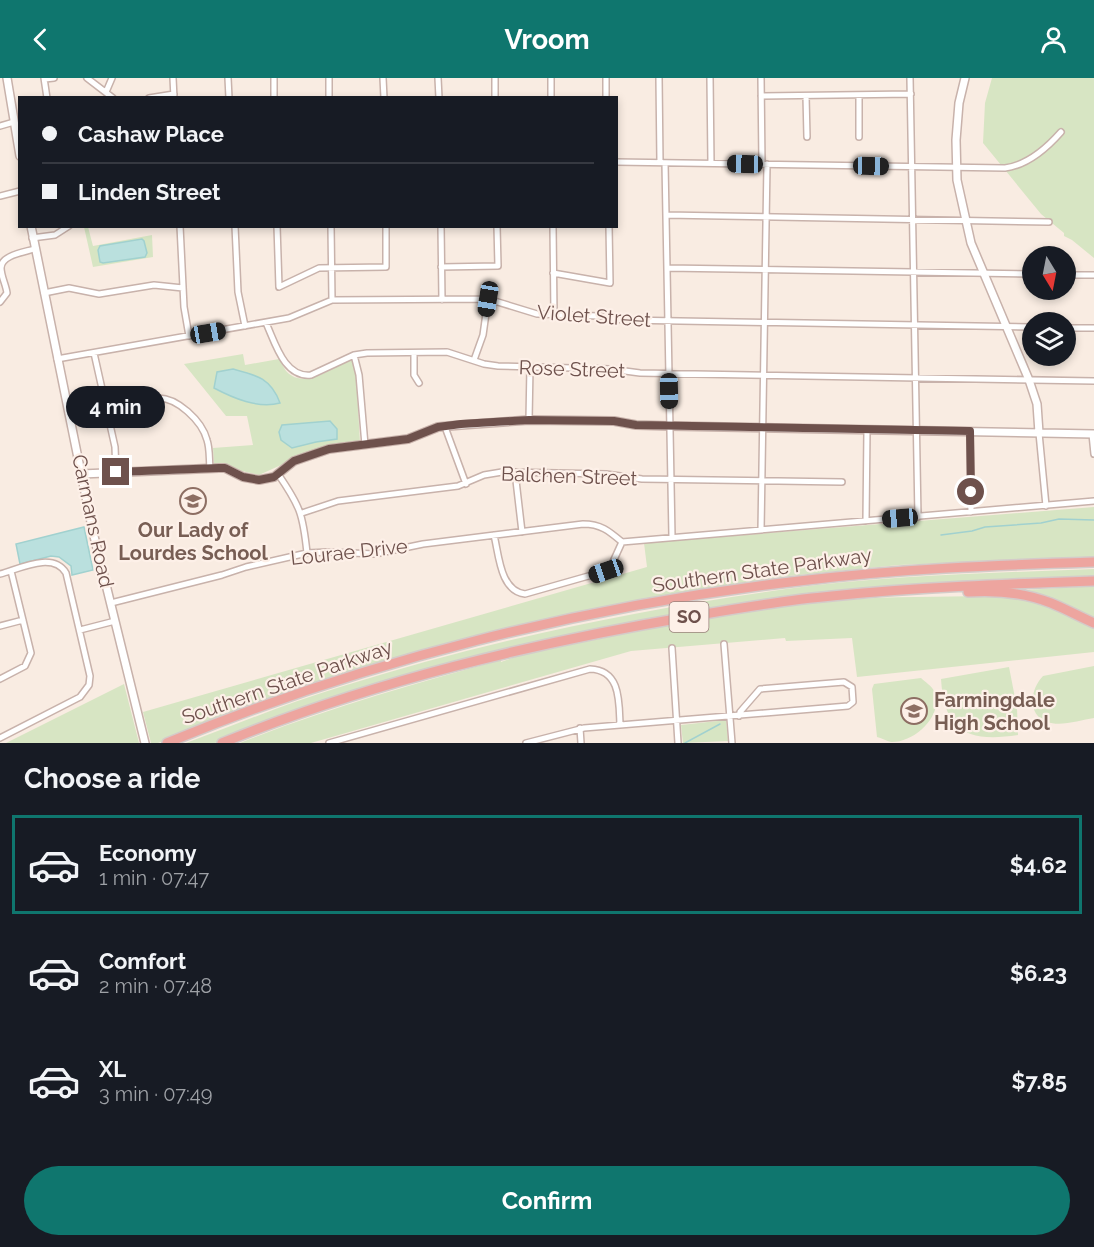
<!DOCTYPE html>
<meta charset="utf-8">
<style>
body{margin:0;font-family:Raleway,sans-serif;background:#20242c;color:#f1f3f6;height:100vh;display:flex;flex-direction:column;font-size:22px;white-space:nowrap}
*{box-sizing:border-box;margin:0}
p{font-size:20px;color:#9ea1a6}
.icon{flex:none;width:33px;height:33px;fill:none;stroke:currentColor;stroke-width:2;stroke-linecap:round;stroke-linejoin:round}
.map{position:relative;height:665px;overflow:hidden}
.drawer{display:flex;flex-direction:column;background:#171b24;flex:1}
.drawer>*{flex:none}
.guide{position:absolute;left:18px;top:18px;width:600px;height:132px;border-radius:0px;box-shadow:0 3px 9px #0003;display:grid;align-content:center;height:132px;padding:0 24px;background:#171b24}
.needle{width:39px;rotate:170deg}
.fabs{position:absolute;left:1022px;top:168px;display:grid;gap:12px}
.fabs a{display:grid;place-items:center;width:54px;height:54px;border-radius:50%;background:#171b24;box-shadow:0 3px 9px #0003;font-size:30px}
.end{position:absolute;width:27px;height:27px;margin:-14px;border:8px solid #6e514c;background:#fff;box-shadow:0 0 0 3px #fff}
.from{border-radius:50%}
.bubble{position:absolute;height:42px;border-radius:21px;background:#171b24;box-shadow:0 3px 9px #0003;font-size:20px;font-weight:700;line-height:42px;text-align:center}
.car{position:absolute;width:18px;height:36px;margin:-18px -9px;border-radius:8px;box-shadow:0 0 4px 2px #0007;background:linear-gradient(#222 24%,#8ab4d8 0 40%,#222 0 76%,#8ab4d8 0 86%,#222 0)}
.guide b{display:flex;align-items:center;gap:21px;height:57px;font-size:22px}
.guide b+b{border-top:2px solid #363941}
.guide i{width:15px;height:15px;background:#f1f3f6}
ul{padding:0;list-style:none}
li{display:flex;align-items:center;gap:18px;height:99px;margin:0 12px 9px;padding:0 12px;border:3px solid transparent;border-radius:0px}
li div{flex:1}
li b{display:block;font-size:22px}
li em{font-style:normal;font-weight:700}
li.on{border-color:#0f766e}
li>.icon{width:54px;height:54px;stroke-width:1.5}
h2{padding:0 24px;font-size:27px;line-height:72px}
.action{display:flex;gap:12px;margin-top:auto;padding:12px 24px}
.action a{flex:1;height:69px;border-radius:36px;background:#0f766e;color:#fff;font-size:24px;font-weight:700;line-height:69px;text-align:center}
header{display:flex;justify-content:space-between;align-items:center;height:78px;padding:0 24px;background:#0f766e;color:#fff;font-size:27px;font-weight:700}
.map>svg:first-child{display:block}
</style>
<header><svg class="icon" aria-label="back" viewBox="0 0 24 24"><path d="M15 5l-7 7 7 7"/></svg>Vroom<svg class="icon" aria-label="person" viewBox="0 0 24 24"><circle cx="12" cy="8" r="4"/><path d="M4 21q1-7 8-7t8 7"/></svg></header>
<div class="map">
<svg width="1094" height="665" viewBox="0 0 1094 665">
<rect width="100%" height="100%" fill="#f9ece2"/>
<path fill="#d7e5c3" d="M992,0H1094V180L1072,162L1064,158V155L1041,136L983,65L985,25Z
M84,149H88L93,168L152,157L153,179L93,189Z
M243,276L245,287L279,281C282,285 284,291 287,294C305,312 334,289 351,281L356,294L360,365L312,373L259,397L242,393L222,386H214L213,370L253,367L247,338H226L184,286Z
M1094,429V479L899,487L779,499L647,521L578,535L243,631L158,665H151L143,634L647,489L644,465Z
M1094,491V499L734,527L621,546L514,570L272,641L215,665H186C237,646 288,625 340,609C486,563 635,532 786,511C888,497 992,495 1094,491Z
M1094,508V542L1025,515V512Z
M986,518L1020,520L1043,525L1094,549V574L857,599L852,560L786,563L785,560L631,573L311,665H240C325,631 413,606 501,582V584L518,578C626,555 735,532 845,522C892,518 939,519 986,518Z
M1094,588V640C1080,642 1061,649 1047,644C1026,636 1031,610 1043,598Z
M1009,589L1017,630L1018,657C966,665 944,652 941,601Z
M921,600C925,604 932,608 934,613C945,637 914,665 891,664C887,663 881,660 877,659L872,611L874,606Z
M124,606L139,665H6Z
M726,642L728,663L683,665L681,647Z"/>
<path fill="#bae0de" stroke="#a1d1cf" stroke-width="1.5" d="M142,161L144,163L147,175L145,179L103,185L100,184L98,172L100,168Z
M233,291C256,297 271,300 280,325C258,331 233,320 214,310L217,294Z
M330,343L337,351V361L316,364L292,370L281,362L279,354L282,347Z
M84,449L93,492L72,497L71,488L59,479L51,478L20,486L16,466Z"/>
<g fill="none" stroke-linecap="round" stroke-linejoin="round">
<path stroke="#a1d1cf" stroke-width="1.5" d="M941,457L972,453L985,449L1041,445L1059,441L1094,442
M685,665L720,646"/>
<defs>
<path id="minor" d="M44,0L47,20
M87,0L113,20
M173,0L174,20
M228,0L229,20
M274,0V20
M329,0V20
M383,0L384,20
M438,0L439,20
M495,0V20
M551,0V20
M606,0V20
M659,0L660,84
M710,0L711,85
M761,0L762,86
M910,0L918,439
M45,1L54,0
M106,14L112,0
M859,17V59
M761,18L911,16
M806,18L807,59
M149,20L174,16
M0,48L14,44
M616,84L1005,90C1028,87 1046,71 1061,54
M665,85L672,459
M0,118L20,113
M666,137L1049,144
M180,148L184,229L189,258
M235,148L238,214L245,248
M277,148L279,209L319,190L386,189V148
M331,148L332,222
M441,148L442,222
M553,148L554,236
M32,160L55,157L69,148
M441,189L498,188L497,148
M667,190L1032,196
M553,195L610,205L609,148
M1065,197H1094
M44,215L69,210L99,216L154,207L183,210
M0,224L7,215C6,207 1,198 1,190C1,177 25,174 34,171
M266,245C275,264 284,300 311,297L354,277L367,275L447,274L484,286L498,288L610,291L640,295L1094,303
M1065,250H1094
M94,275L115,369L116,395
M414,275V297L419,305
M354,277L359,297L365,367
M57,281L289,240L332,222L488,221L537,236L599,238L624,242L1032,249
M474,282L483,257L488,221
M107,330C123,326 141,320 157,320C177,319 202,343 207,362C210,371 209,381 210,390
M529,342L530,289
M445,349L466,406
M970,353L971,434
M1039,355L1046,428
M1092,356L1094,376
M515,394L522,454
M278,396C300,428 303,436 307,475
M302,435L338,423L458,408L484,397L502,394L606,396L642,401L842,404
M866,443L867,352
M761,452L767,86
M494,457C499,477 500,513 525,516L606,493L612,486L622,464L1094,423
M0,496C19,491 53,473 66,495L90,598L89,607L80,619L0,660
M111,525L222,497L246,489L307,475L328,474L375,476L423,466L583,446C601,446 609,453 622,464
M0,548L23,542
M80,552L115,543
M724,566L732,665
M672,570L678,665
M0,601L25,588L31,575L11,493
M580,650L581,665
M329,665L590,591C621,592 619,624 620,647
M526,665L584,650L848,628L853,624L852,609L844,604L760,611L740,634L739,638"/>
<path id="tertiary" d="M7,0L20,78
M965,0L959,25L956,62L957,102L971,165L1029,302L1037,326L1039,355
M31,148L93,454L145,665
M82,396L219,390H225L243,399L259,402L274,399L294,383L329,371L408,361L438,349L461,347L529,342L614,343L636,347L670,348L1094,356"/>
<path id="motorway" d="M968,514C996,512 1025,515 1051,525C1066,531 1080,539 1094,545
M167,665C363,583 588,527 799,503C897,491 995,487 1094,484
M222,665C373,603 533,565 693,538C740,530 785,522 832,518C919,509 1006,506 1094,503"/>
</defs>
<use href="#minor" stroke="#c8b2ab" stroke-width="8"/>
<use href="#tertiary" stroke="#c8b2ab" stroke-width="10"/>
<use href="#motorway" stroke="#d4cbc9" stroke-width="12"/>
<use href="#minor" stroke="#fff" stroke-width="5"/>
<use href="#tertiary" stroke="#fff" stroke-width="7"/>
<use href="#motorway" stroke="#eda59f" stroke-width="9"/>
</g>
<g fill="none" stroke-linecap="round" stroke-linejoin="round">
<path stroke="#6e514c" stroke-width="8" d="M116,394L219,390H225L243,399L259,402L274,399L294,383L329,371L408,361L438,349L461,346L529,342L614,343L636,347L970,353L971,414"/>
</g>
<defs>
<symbol id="school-ring" viewBox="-11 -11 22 22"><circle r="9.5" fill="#fdf0e8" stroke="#8d6e63" stroke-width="1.5"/><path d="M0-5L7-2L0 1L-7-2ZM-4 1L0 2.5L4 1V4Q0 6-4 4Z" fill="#8d6e63"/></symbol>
</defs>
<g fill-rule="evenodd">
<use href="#school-ring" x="178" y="408" width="30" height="30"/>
<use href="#school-ring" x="899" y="618" width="30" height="30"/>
</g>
<g text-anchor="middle" stroke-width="4.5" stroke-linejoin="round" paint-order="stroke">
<rect fill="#fdf0e8" stroke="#99817b" stroke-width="1.5" x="669.5" y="524" width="39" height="30" rx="4.5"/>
<g font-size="18" font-weight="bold" fill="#6e514c">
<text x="689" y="545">SO</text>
</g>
<g font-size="20" fill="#6e514c" stroke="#fdf0e8">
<text transform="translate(594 238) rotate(4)" y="7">Violet Street</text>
<text transform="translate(572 291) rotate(2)" y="7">Rose Street</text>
<text transform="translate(569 398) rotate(2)" y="7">Balchen Street</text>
<text transform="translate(93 443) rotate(78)" y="7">Carmans Road</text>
<text transform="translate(349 474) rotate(-6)" y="7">Lourae Drive</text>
<text transform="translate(762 492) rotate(-8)" y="7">Southern State Parkway</text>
<text transform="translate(287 604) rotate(-19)" y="7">Southern State Parkway</text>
</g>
<g font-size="20" font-weight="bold" fill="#785e54" stroke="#fdf0e8">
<text x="193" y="459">Our Lady of<tspan x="193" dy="23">Lourdes School</tspan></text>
<text x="934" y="629" text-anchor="start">Farmingdale<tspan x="934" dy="23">High School</tspan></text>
</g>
</g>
</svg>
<div class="fabs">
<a><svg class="needle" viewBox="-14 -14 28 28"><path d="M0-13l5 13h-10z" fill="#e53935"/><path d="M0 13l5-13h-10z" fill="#9ea1a6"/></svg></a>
<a><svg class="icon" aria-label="layers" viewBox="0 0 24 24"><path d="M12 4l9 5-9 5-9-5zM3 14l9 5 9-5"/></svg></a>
</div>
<i class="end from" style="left:971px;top:414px"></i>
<i class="end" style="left:116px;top:394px"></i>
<div class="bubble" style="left:66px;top:308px;width:99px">4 min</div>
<i class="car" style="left:745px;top:86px;rotate:271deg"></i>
<i class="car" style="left:871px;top:88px;rotate:91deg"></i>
<i class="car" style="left:488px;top:221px;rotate:189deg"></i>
<i class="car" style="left:208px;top:255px;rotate:80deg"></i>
<i class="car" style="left:669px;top:313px;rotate:179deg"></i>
<i class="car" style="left:900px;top:440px;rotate:265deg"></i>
<i class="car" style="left:606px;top:493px;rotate:251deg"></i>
<div class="guide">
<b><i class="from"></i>Cashaw Place</b>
<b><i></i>Linden Street</b>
</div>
</div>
<section class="drawer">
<h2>Choose a ride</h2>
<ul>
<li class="on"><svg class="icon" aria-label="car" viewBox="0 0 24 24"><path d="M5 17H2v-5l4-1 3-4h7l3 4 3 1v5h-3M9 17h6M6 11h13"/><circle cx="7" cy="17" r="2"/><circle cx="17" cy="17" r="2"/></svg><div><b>Economy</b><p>1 min · 07:47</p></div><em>$4.62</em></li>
<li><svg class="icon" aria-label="car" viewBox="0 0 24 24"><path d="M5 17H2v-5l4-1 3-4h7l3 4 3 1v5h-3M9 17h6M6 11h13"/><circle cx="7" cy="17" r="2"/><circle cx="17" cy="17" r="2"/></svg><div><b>Comfort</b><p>2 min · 07:48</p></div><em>$6.23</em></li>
<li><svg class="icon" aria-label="car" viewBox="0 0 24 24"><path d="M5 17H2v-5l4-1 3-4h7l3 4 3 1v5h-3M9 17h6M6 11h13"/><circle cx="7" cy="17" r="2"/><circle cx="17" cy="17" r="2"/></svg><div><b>XL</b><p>3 min · 07:49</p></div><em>$7.85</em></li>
</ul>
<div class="action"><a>Confirm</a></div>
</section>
